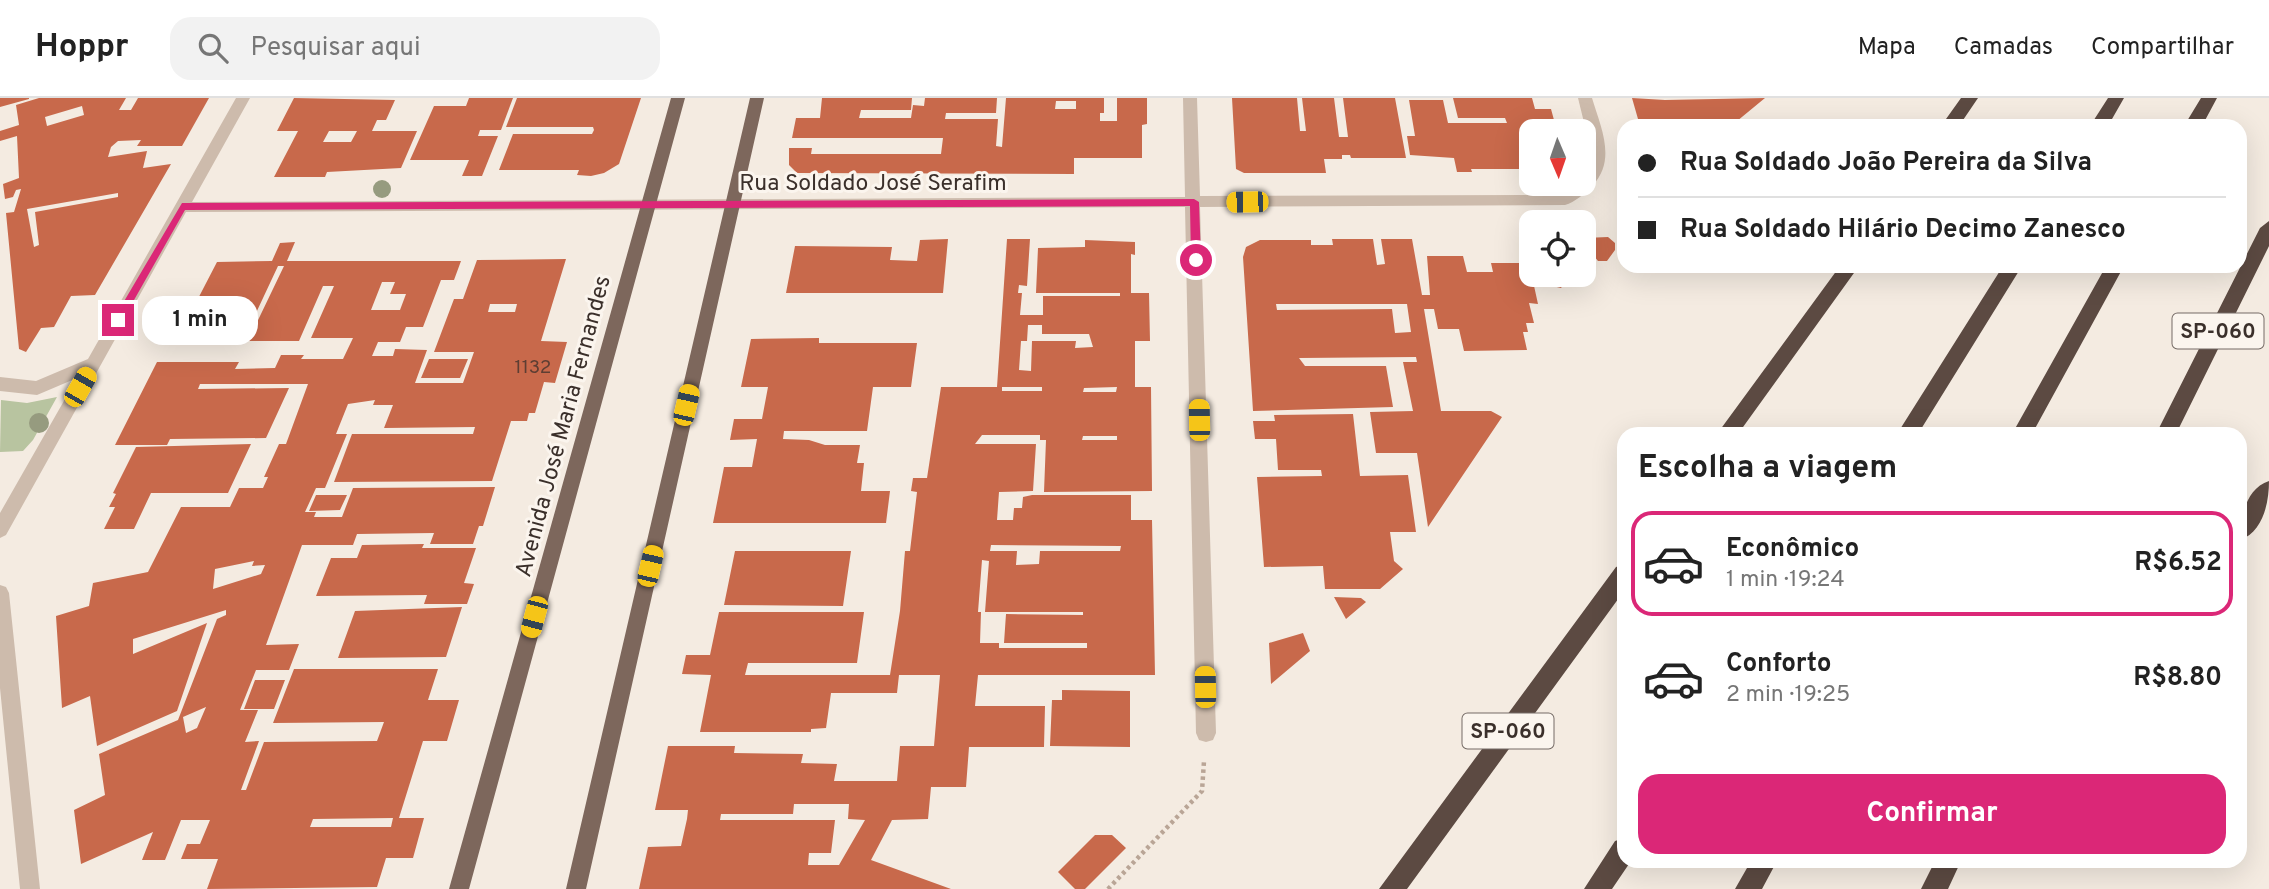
<!DOCTYPE html>
<html lang="pt">
<meta charset="utf-8">
<style>
body{margin:0;font-family:Overpass,sans-serif;background:#f2f2f2;color:#222;height:100vh;display:flex;flex-direction:column;font-size:26px;white-space:nowrap}
*{box-sizing:border-box;margin:0}
p{font-size:23px;color:#767676}
.icon{flex:none;width:38px;height:38px;fill:none;stroke:currentColor;stroke-width:2;stroke-linecap:round;stroke-linejoin:round}
.map{position:relative;flex:1;overflow:hidden}
.drawer{position:absolute;left:1617px;top:329px;width:630px;height:441px;display:flex;flex-direction:column;background:#fff;border-radius:21px;box-shadow:0 7px 28px #0002}
.drawer>*{flex:none}
.top-card{position:absolute;left:1617px;top:21px;width:630px;height:154px;border-radius:21px;box-shadow:0 7px 28px #0002;display:grid;align-content:center;height:154px;padding:0 21px;background:#fff}
.needle{width:46px;rotate:178deg}
.fabs{position:absolute;left:1519px;top:21px;display:grid;gap:14px}
.fabs a{display:grid;place-items:center;width:77px;height:77px;border-radius:14px;background:#fff;box-shadow:0 7px 28px #0002;font-size:35px}
.end{position:absolute;width:32px;height:32px;margin:-16px;border:9px solid #db2777;background:#fff;box-shadow:0 0 0 4px #fff}
.from{border-radius:50%}
.bubble{position:absolute;height:49px;border-radius:21px;background:#fff;box-shadow:0 7px 28px #0002;font-size:23px;font-weight:700;line-height:49px;text-align:center}
.car{position:absolute;width:21px;height:42px;margin:-21px -10px;border-radius:9px;box-shadow:0 0 5px 2px #0007;background:linear-gradient(#f5c518 24%,#345 0 40%,#f5c518 0 76%,#345 0 86%,#f5c518 0)}
.top-card b{display:flex;align-items:center;gap:24px;height:66px;font-size:26px}
.top-card b+b{border-top:2px solid #e0e0e0}
.top-card i{width:18px;height:18px;background:#222}
ul{padding:0;list-style:none}
li{display:flex;align-items:center;gap:21px;height:105px;margin:0 14px 10px;padding:0 7px;border:4px solid transparent;border-radius:21px}
li div{flex:1}
li b{display:block;font-size:26px}
li em{font-style:normal;font-weight:700}
li.active{border-color:#db2777}
li>.icon{width:63px;height:63px;stroke-width:1.5}
h2{padding:0 21px;font-size:32px;line-height:84px}
.cta{display:flex;gap:14px;margin-top:auto;padding:14px 21px}
.cta a{flex:1;height:80px;border-radius:21px;background:#db2777;color:#fff;font-size:28px;font-weight:700;line-height:80px;text-align:center}
header{display:flex;align-items:center;gap:42px;box-sizing:border-box;height:98px;padding:0 35px;background:#fff;border-bottom:2px solid #e0e0e0}
header strong{font-size:33px}
nav{display:flex;gap:38px;margin-inline-start:auto;font-size:24px}
.search{width:490px;height:63px;background:#f2f2f2;display:flex;align-items:center;gap:18px;box-sizing:border-box;padding:0 24px;border-radius:21px;color:#767676;font-size:26px}
.map>svg:first-child{display:block}
</style>
<header>
<strong>Hoppr</strong>
<div class="search"><svg class="icon" aria-label="search" viewBox="0 0 24 24"><circle cx="10" cy="10" r="6"/><path d="M15 15l6 6"/></svg>Pesquisar aqui</div>
<nav><a>Mapa</a><a>Camadas</a><a>Compartilhar</a></nav>
</header>
<div class="map">
<svg width="2269" height="791" viewBox="0 0 2269 791">
<rect width="100%" height="100%" fill="#f4ebe1"/>
<path fill="#b8c4a0" d="M57,299L33,342L23,353L0,354L1,302L27,305Z"/>
<path fill="#c8694b" fill-rule="evenodd" d="M0,0H29V1L0,9Z
M39,0H126L119,12H131L138,0H209L182,48H137L141,42L118,43L111,49L108,59L147,53L143,70L171,66L95,197L71,198L54,229L41,230L26,254L19,251L6,115L14,114L21,91L16,92L13,99L5,101L3,86L19,80L17,38L0,43V33L19,27L16,7ZM82,8L84,17L47,28L45,19ZM118,95V99L35,114L39,147L34,149L27,111Z
M294,0L395,2L386,22H377L372,33H417L401,70L327,74L325,79H274L298,33H277ZM329,33H357L351,44H323Z
M469,0H513L501,32H480L478,38H498L482,78H462L469,62H410L434,8H466Z
M517,0H641L619,66L604,75L591,78L577,77L579,72H499L513,36H592L594,32L593,29H506Z
M822,0H912L911,12H861L859,20H911L913,7L924,8L925,0H997L996,15H946L945,21H998L996,48L1002,49L1006,0H1104V15H1100V23H1117V0H1147V26L1142,27V60H1074V76L797,75L789,67V50H812L811,56H941L943,40H792L796,20H820ZM1056,3H1076V11H1055Z
M1232,0H1297L1300,33H1306L1302,0H1334L1339,39H1348L1343,0H1395L1406,60H1351L1350,57H1342V61H1324L1326,75H1244L1236,71Z
M1453,0H1532L1535,11H1551L1557,33H1531V71H1471L1472,74H1457L1454,60L1410,57L1407,38H1415L1409,2H1443L1448,25H1507L1505,20H1458Z
M1632,0L1665,2L1765,0L1731,28H1640Z
M1608,139L1615,145V152L1607,163H1598L1584,146L1587,145L1585,140Z
M948,141L943,195H786L795,148L892,149L890,162L917,163L920,142Z
M1007,141H1030L1027,188L1019,187L1018,195H1022L1020,217H1043V198H1120V195H1036L1038,150L1085,149V142L1135,144V157L1131,156V195H1149L1150,243H1135V289H1151L1152,393L1044,394L1046,342H1040V337H982L975,346H1036L1033,393L999,394L997,422H1013L1014,410H1022L1023,399L1032,397H1131V422H1152L1155,577H978L975,608H1045L1044,649H969L966,689H931L928,721L892,722L871,762L951,791H639L648,749L681,748L687,721L688,712H655L668,648H735L734,655L803,656L801,665L837,666L834,683H897L900,648H934L940,577H899L897,595H831L826,630L811,631V634H700L711,577L682,576L686,557H710L719,514H864L857,565H748L745,577H890L900,513L905,453H910L917,394L911,393L913,380H927L941,289H997ZM1028,227H1042V236H1089L1093,249L1075,250L1076,243H1032L1031,273L1019,272L1021,243H1027ZM1002,289H1042V293H1002ZM1117,289L1116,294H1083L1084,290ZM1083,338H1117V342H1082ZM991,447L1121,448L1120,453H1040L1039,466L1016,467L1017,453H990ZM982,462L989,463L985,514H1083V517L1006,516L1004,545H1087V550H999V545H980L981,514H978ZM794,706H849L848,721L865,722L839,767H808L809,755H831L835,722H720L721,716H793Z
M1332,141H1373L1377,167L1385,166L1381,141H1412L1422,197H1430L1427,158H1463L1467,174H1493L1491,165H1529L1538,206L1529,205L1534,225H1526L1528,234H1523L1527,252L1464,253L1459,231H1438L1434,211H1424L1441,313H1491L1502,319L1428,429L1417,355H1376L1370,314L1413,313L1403,264H1417L1416,259L1299,260L1305,268H1386L1393,309L1253,313L1243,159L1246,149L1260,142H1311V147H1333ZM1276,206H1407L1411,234L1395,235L1392,211L1277,212Z
M295,144L287,163H461L454,182H441L423,229H406L400,244H378L372,258H393L395,251L427,252L415,285H463L474,254H434L454,201H463L477,162L566,161L541,243L567,244L555,285L544,284L535,315H529L527,323H511L492,383L334,384L352,336H473L475,329L384,330L393,307H373L375,302L348,306L336,336H347L325,390H316L305,414H316L314,419H342L353,390L495,389L483,428H479L473,446H430L434,435L357,436L353,447H302L266,547L299,546L289,572H256L240,612H258L245,644L259,643L241,692H246L264,644L377,643L384,624L273,625L294,571H438L428,602H459L447,643H423L399,720H424L413,760H386L377,789L207,791L218,761H181L187,746H200L210,722H181L165,762H142L153,734L81,766L74,712L105,697L99,656L178,622L217,521L226,517V512L133,541V556L207,525L177,613L97,648L90,598L62,610L56,518L89,508L93,485L148,474L181,409H230L239,390H263L268,379H264L279,346H286L308,286H200L198,291L289,290L266,340L170,341L167,347H115L157,264H239L235,271L275,270L281,257H304L301,261H343L353,240H311L334,188H323L299,243H248L284,168H278L242,245H175L217,164L272,163L280,145ZM382,184H395L390,196H406L400,212H371ZM490,206H517L515,214H488ZM254,463L252,468L265,467L261,476L213,491L215,471ZM206,609L197,630L186,635L183,619ZM393,720L391,729H310L313,721Z
M1543,177H1570L1561,190L1544,186Z
M819,240V245H917L911,289H873L867,333H784L783,341L809,342L825,347H860L857,365H864L861,393H890L886,425H713L724,369H752L757,341L730,342L734,321H762L768,289H741L751,241Z
M429,261H468L460,280H421Z
M1353,316L1360,378L1408,377L1416,434H1390L1394,463L1403,471L1380,491H1325L1323,468L1264,469L1257,379L1322,378L1321,372H1278L1276,341H1255L1253,323H1275L1274,317Z
M251,346L228,395H151L134,431H104L115,409H109L116,396L113,395L136,349Z
M316,397H347L340,412L309,413Z
M424,446L422,450H476L464,485L474,486L467,506H424L427,497L316,498L331,460H357L362,447Z
M735,453H851L843,508L724,507Z
M1334,499L1361,500L1366,504L1346,521Z
M462,509L446,559L338,560L355,513Z
M1303,535L1310,553L1271,586L1269,545Z
M255,582H285L274,611H244Z
M1062,592L1130,593V649L1050,648L1052,602H1062Z
M1095,737H1112L1126,750L1085,791H1075L1058,774Z"/>
<g fill="none" stroke-linecap="round" stroke-linejoin="round">
<path stroke="#b9a596" stroke-width="4.5" stroke-dasharray="3.5 3.5" stroke-linecap="butt" d="M1108,791L1202,693L1204,663"/>
<path fill="#cdbbac" fill-rule="evenodd" d="M236,0H250L192,104L1185,99L1183,0H1197L1200,98L1562,97L1576,86H1584L1592,57L1578,0H1592C1601,30 1617,62 1592,88C1584,96 1575,104 1565,107L1200,109L1216,635L1213,642L1206,644L1199,642L1196,635L1185,109L186,114L6,437L0,440V415L77,280L37,297L0,293V279L36,283L88,261Z
M0,487L6,489L9,495L40,791H20L0,590Z"/>
<path fill="#7d675c" fill-rule="evenodd" d="M671,0H685L469,791H449Z
M750,0H764L586,791H566Z"/>
<path fill="#5c4a42" fill-rule="evenodd" d="M1961,0H1978L1959,28H1941Z
M2108,0H2124L2108,28H2090Z
M2201,0H2217L2202,28H2184Z
M2269,123V148L2176,336H2156L2260,130Z
M1840,168H1859L1738,336H1717Z
M2003,168H2022L1918,336H1897Z
M2106,168H2124L2032,336H2012Z
M2269,383C2269,405 2263,434 2240,442C2240,421 2245,391 2269,383Z
M1624,466V493L1407,791H1379L1616,469Z
M1624,740V763H1631L1612,791H1584L1615,743Z
M1751,763H1777L1762,791H1735Z
M1935,763H1961L1948,791H1921Z"/>
</g>
<g fill="#969b7f">
<circle cx="382" cy="91" r="9"/>
<circle cx="39" cy="325" r="10"/>
</g>
<path fill="#db2777" d="M1194,101L1199,104L1201,162L1196,165L1191,162L1190,108L185,112L121,225L113,222L182,105Z"/>
<g text-anchor="middle" stroke-width="6" stroke-linejoin="round" paint-order="stroke">
<g font-size="19" fill="#5e3e33">
<text x="533" y="275">1132</text>
</g>
<g fill="#fbf5ee" stroke="#756b66" stroke-width="2">
<rect x="2172.5" y="215.5" width="91" height="35" rx="5"/>
<rect x="1462.5" y="615.5" width="91" height="35" rx="5"/>
</g>
<g font-size="21" font-weight="bold" fill="#3b302b">
<text x="2218" y="240">SP-060</text>
<text x="1508" y="640">SP-060</text>
</g>
<g font-size="23" fill="#3b302b" stroke="#fbf5ee">
<text x="873" y="92">Rua Soldado José Serafim</text>
<text transform="translate(562 328) rotate(-75)" y="8">Avenida José Maria Fernandes</text>
</g>
</g>
</svg>
<div class="fabs">
<a><svg class="needle" viewBox="-14 -14 28 28"><path d="M0-13l5 13h-10z" fill="#e53935"/><path d="M0 13l5-13h-10z" fill="#767676"/></svg></a>
<a><svg class="icon" aria-label="locate" viewBox="0 0 24 24"><circle cx="12" cy="12" r="6"/><path d="M12 2v4M12 18v4M2 12h4M18 12h4"/></svg></a>
</div>
<i class="end from" style="left:1196px;top:162px"></i>
<i class="end" style="left:118px;top:222px"></i>
<div class="bubble" style="left:142px;top:198px;width:116px">1 min</div>
<i class="car" style="left:1247px;top:104px;rotate:269deg"></i>
<i class="car" style="left:80px;top:289px;rotate:30deg"></i>
<i class="car" style="left:686px;top:307px;rotate:13deg"></i>
<i class="car" style="left:1199px;top:322px;rotate:359deg"></i>
<i class="car" style="left:650px;top:468px;rotate:13deg"></i>
<i class="car" style="left:534px;top:519px;rotate:195deg"></i>
<i class="car" style="left:1205px;top:589px;rotate:359deg"></i>
<div class="top-card">
<b><i class="from"></i>Rua Soldado João Pereira da Silva</b>
<b><i></i>Rua Soldado Hilário Decimo Zanesco</b>
</div>
<section class="drawer">
<h2>Escolha a viagem</h2>
<ul>
<li class="active"><svg class="icon" aria-label="car" viewBox="0 0 24 24"><path d="M5 17H2v-5l4-1 3-4h7l3 4 3 1v5h-3M9 17h6M6 11h13"/><circle cx="7" cy="17" r="2"/><circle cx="17" cy="17" r="2"/></svg><div><b>Econômico</b><p>1 min · 19:24</p></div><em>R$6.52</em></li>
<li><svg class="icon" aria-label="car" viewBox="0 0 24 24"><path d="M5 17H2v-5l4-1 3-4h7l3 4 3 1v5h-3M9 17h6M6 11h13"/><circle cx="7" cy="17" r="2"/><circle cx="17" cy="17" r="2"/></svg><div><b>Conforto</b><p>2 min · 19:25</p></div><em>R$8.80</em></li>
</ul>
<div class="cta"><a>Confirmar</a></div>
</section>
</div>
